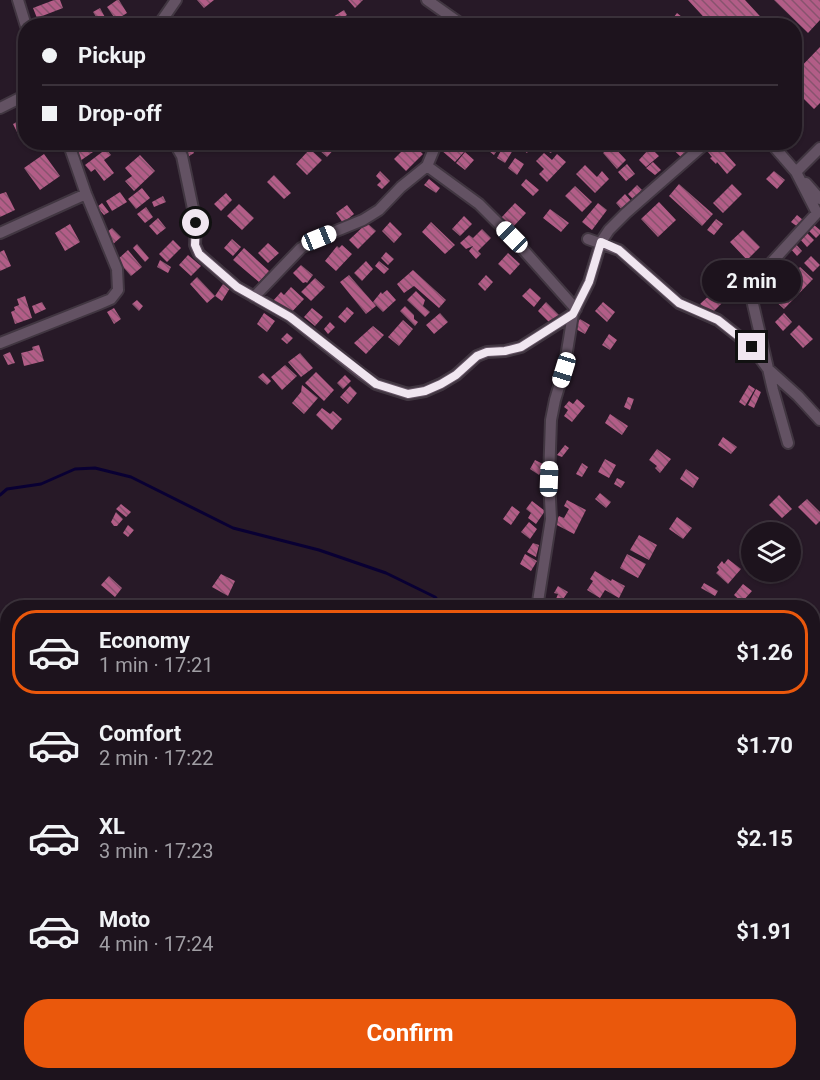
<!DOCTYPE html>
<meta charset="utf-8">
<style>
body{margin:0;font-family:Roboto,sans-serif;background:#2a202a;color:#f1f3f6;height:100vh;display:flex;flex-direction:column;font-size:22px;white-space:nowrap}
*{box-sizing:border-box;margin:0}
p{font-size:20px;color:#a09ea4}
.icon{flex:none;width:33px;height:33px;fill:none;stroke:currentColor;stroke-width:2;stroke-linecap:round;stroke-linejoin:round}
.map{position:relative;flex:1;overflow:hidden}
.details{position:absolute;left:0px;top:600px;width:820px;height:480px;display:flex;flex-direction:column;background:#1d131d;border-radius:24px 24px 0 0;box-shadow:0 2px 4px #0004,0 0 0 2px #3b323b}
.details>*{flex:none}
.guide{position:absolute;left:18px;top:18px;width:784px;height:132px;border-radius:24px;box-shadow:0 2px 4px #0004,0 0 0 2px #3b323b;display:grid;align-content:center;height:132px;padding:0 24px;background:#1d131d}
.fabs{position:absolute;left:741px;top:522px;display:grid;gap:12px}
.fabs a{display:grid;place-items:center;width:60px;height:60px;border-radius:50%;background:#1d131d;box-shadow:0 2px 4px #0004,0 0 0 2px #3b323b;font-size:30px}
.end{position:absolute;width:27px;height:27px;margin:-14px;border:8px solid #f0e6f0;background:#111;box-shadow:0 0 0 3px #111}
.from{border-radius:50%}
.bubble{position:absolute;height:42px;border-radius:21px;background:#1d131d;box-shadow:0 2px 4px #0004,0 0 0 2px #3b323b;font-size:20px;font-weight:700;line-height:42px;text-align:center}
.car{position:absolute;width:18px;height:36px;margin:-18px -9px;border-radius:8px;box-shadow:0 0 4px 2px #0007;background:linear-gradient(#fff 24%,#345 0 40%,#fff 0 76%,#345 0 86%,#fff 0)}
.guide b{display:flex;align-items:center;gap:21px;height:57px;font-size:22px}
.guide b+b{border-top:2px solid #3b323b}
.guide i{width:15px;height:15px;background:#f1f3f6}
ul{padding:10px 0 0;list-style:none}
li{display:flex;align-items:center;gap:18px;height:84px;margin:0 12px 9px;padding:0 12px;border:3px solid transparent;border-radius:24px}
li div{flex:1}
li b{display:block;font-size:22px}
li em{font-style:normal;font-weight:700}
li.current{border-color:#ea580c}
li>.icon{width:54px;height:54px;stroke-width:1.5}
.cta{display:flex;gap:12px;margin-top:auto;padding:12px 24px}
.cta a{flex:1;height:69px;border-radius:24px;background:#ea580c;color:#fff;font-size:24px;font-weight:700;line-height:69px;text-align:center}
.map>svg:first-child{display:block}
</style>
<div class="map">
<svg width="820" height="1080" viewBox="0 0 820 1080">
<defs>
<pattern id="building-back-hatch" width="6" height="6" patternUnits="userSpaceOnUse" patternTransform="scale(1.5)"><rect width="6" height="6" fill="#b25d87"/><path d="M-1 5l2 2M0 0l6 6M5-1l2 2" fill="none" stroke="#88536e"/></pattern>
</defs>
<rect width="100%" height="100%" fill="#271927"/>
<g fill="none" stroke-linecap="round" stroke-linejoin="round">
<path stroke="#090033" stroke-width="3" d="M0,495L7,489L41,484L75,469L95,468L131,477L233,528L319,550L386,573L435,597L443,608
M813,629L820,624"/>
</g>
<path fill="url(#building-back-hatch)" d="M54,0H60L63,8L37,18L33,8Z
M117,0H119L127,13L116,20L107,7Z
M197,0H214L204,8Z
M348,0H363L355,8Z
M688,0H745L769,26H712Z
M774,0H820V20L808,33Z
M100,8L106,19L100,23L93,12Z
M344,10L347,15L336,22L333,17Z
M677,13L687,21L683,26H667Z
M63,16L66,21L58,26H47Z
M289,16L293,20L288,26H283L281,24Z
M820,47V103L814,109L795,90V73Z
M26,117V130L18,134L13,124Z
M83,142H87L93,152L80,161L73,149Z
M90,142H104L106,145L97,151Z
M301,142H309L313,146L310,149L322,160L307,175L296,164L308,151L299,144Z
M324,142H336L338,145L327,157L318,149Z
M407,142H411L423,154L406,171L394,159L403,150L401,148Z
M448,142H461L458,146L464,152L455,162L441,150Z
M489,142H503L494,155L485,148Z
M512,142H534L527,153Z
M544,142L556,144L551,153L541,148Z
M665,142H695L681,157Z
M717,144L736,165L727,174L717,162L716,164L710,158L712,157L708,152Z
M190,145L194,153L186,158L181,150Z
M504,145L513,150L505,163L497,158Z
M612,145L626,160L617,169L603,153Z
M106,149L111,155L104,160L114,173L104,181L95,169L91,172L85,165Z
M649,149L651,151L653,150L659,156L646,167L639,160Z
M465,152L474,160L465,170L456,163Z
M544,153L552,160L557,154L566,162L547,182L539,174L544,169L536,161Z
M44,154L60,176L40,190L24,168Z
M140,155L155,171L134,191L125,181L132,176L125,168Z
M515,158L524,164L517,175L508,168Z
M653,162L661,170L655,175L646,168Z
M627,164L635,174L626,181L618,172Z
M585,165L597,177L602,171L609,179L595,193L576,174Z
M380,171L390,181L382,189L377,185L381,181L376,176Z
M774,171L785,180L777,189L766,179Z
M274,175L291,193L284,199L267,182Z
M429,179L440,188L436,193L424,185Z
M526,179L539,190L533,196L521,185Z
M679,184L713,214L702,226L669,196Z
M732,184L742,194L723,213L713,203Z
M637,185L642,190L633,199L628,194Z
M575,186L592,202L582,212L565,196Z
M142,188L150,198L136,209L128,199Z
M6,192L15,210L0,217V194Z
M120,192L127,202L112,211L106,201Z
M226,193L232,200L221,211L214,204Z
M625,194L632,202L623,211L616,203Z
M163,196L166,202L154,207L152,202Z
M659,202L676,220L658,237L641,219Z
M102,203L109,212L104,215L97,207Z
M515,203L526,213L512,228L501,218Z
M598,203L607,210L592,230L582,222Z
M239,204L254,218L242,230L227,216Z
M347,205L354,214L343,223L336,213Z
M146,207L153,217L145,223L137,214Z
M550,209L569,223L561,232L543,218Z
M797,215L803,220L798,227L791,222Z
M464,216L472,224L460,236L452,229Z
M158,218L166,228L157,235L149,226Z
M716,219L723,224L714,235L707,230Z
M390,222L402,234L394,243L382,231Z
M431,222L455,245L445,254L422,232Z
M367,223L376,231L358,249L349,240Z
M70,224L80,242L65,251L55,233Z
M814,225L820,230V234L816,238L808,230Z
M112,228L121,237L112,245L106,233Z
M482,229L491,238L478,251L481,254L476,259L469,251L473,246L466,249L460,243L469,235L473,238Z
M743,230L760,247L747,260L730,242Z
M806,232L814,240L807,247L799,238Z
M232,239L241,247L233,256L224,248Z
M173,240L181,248L167,262L159,254Z
M794,242L802,251L797,256L789,247Z
M268,243L279,253L268,263L258,253Z
M137,244L149,258L145,262L133,248Z
M342,245L352,254L336,271L325,261L337,246L339,248Z
M244,248L269,271L259,282L233,260Z
M4,250L11,266L0,271V252Z
M128,250L142,267L131,276L117,260Z
M386,252L394,259L388,265L381,258Z
M508,253L520,264L510,275L498,264Z
M188,255L201,266L191,276L179,265Z
M811,256L820,265L813,272L804,263Z
M160,260L171,267L168,273L157,267Z
M366,261L373,269L362,281L354,273Z
M379,261L389,269L384,274L375,266Z
M301,265L313,275L307,283L306,282L303,283L293,273Z
M800,267L813,279L784,309L772,298Z
M413,270L446,300L439,308L414,286L404,293L397,284Z
M349,275L376,306L366,314L340,282Z
M486,275L493,282L485,291L478,284Z
M197,277L215,296L207,303L190,284Z
M315,278L325,287L311,301L301,292Z
M223,284L230,288L222,301L215,296Z
M291,287L304,299L288,316L272,302L281,292L284,295Z
M530,288L541,298L534,307L522,296Z
M387,290L396,300L383,312L373,302L381,292L382,294Z
M416,291L425,300L423,306L430,312L425,317L407,300Z
M714,291L724,301L711,314L700,304Z
M25,296L32,318L15,324L11,312L15,310L14,307L19,305L17,299Z
M137,300L143,306L139,311L132,304Z
M42,302L46,309L35,314L32,306Z
M546,302L559,315L551,324L538,311Z
M603,302L615,312L607,322L595,311Z
M405,306L414,315V319L418,322L415,326L400,311Z
M347,307L354,313L345,323L338,317Z
M114,308L121,319L114,324L107,312Z
M312,308L323,317L315,326L304,317Z
M264,313L275,321L267,332L257,324Z
M440,313L448,322L434,334L426,325Z
M784,313L792,322L783,331L775,322Z
M580,319L590,325L585,334L574,328Z
M403,320L413,329L399,346L388,337Z
M330,322L335,327L328,334L324,329Z
M799,325L813,339L803,348L790,334Z
M373,326L384,335L366,354L354,343Z
M287,333L293,338L287,344L281,339Z
M609,334L617,340L610,350L602,345Z
M39,345L44,361L24,366L21,353L33,350L32,347Z
M10,352L15,363L8,365L3,355Z
M300,353L313,368L301,377L288,362Z
M285,365L297,376L282,390L271,377Z
M316,372L334,390L324,401L305,383Z
M263,373L271,381L267,385L258,377Z
M345,375L351,381L343,389L337,383Z
M302,385L318,398L304,414L292,403L301,392Z
M749,385L755,389L745,406L739,402Z
M350,386L357,393L348,404L340,397Z
M756,389L761,392L754,408L748,405Z
M628,397L634,399L630,410L624,407Z
M577,399L585,406L572,422L564,416L568,410L564,407L569,401L573,404Z
M322,408L330,414L333,411L342,419L332,430L316,415Z
M610,414L628,426L622,435L605,423Z
M723,437L737,447L731,454L718,445Z
M565,445L569,448L562,457L557,455Z
M657,449L671,459L660,473L655,468L657,466L649,460Z
M605,459L616,465L609,478L598,472Z
M535,460L545,465L539,475L530,469Z
M582,463L588,467L582,477L576,474Z
M686,469L699,478L693,488L680,479Z
M617,478L625,482L621,488L614,484Z
M600,493L611,502L606,508L595,499Z
M779,495L792,509L782,518L769,505Z
M807,499L820,512V521L816,525L798,507Z
M567,500L586,510L574,534L555,524L559,516L564,518L569,509L564,506Z
M532,501L545,511L536,524L528,518L531,513L526,509Z
M121,504L131,512L126,517L116,509Z
M512,506L520,512L511,525L503,519Z
M116,512L123,519L117,526H114L111,522Z
M677,517L692,528L683,539L669,529Z
M529,522L537,529L530,539L521,532Z
M128,525L134,530L128,537L123,533Z
M639,535L657,545L649,560L630,550Z
M533,543L539,545L536,557L527,552Z
M525,554L537,561L531,571L520,564Z
M627,554L646,564L638,578L620,568Z
M728,559L741,569L728,584L716,573L719,570L717,567L722,561L724,564Z
M595,571L611,581L612,579L625,586L619,598L605,590L600,598L587,590L593,581L590,579Z
M221,574L235,581L228,596L212,587Z
M109,576L122,588L115,597L101,585Z
M704,583L718,591L715,596L701,588Z
M743,584L752,591L742,602L734,595Z
M558,586L568,592L561,602L556,599L558,594L554,593Z
M820,661V678L817,675L819,673L813,668Z
M813,675L820,683V697L818,700L814,696L813,697Z
M820,708V730L816,734L813,731V716Z
M820,781V795L818,793L813,798V789Z
M214,1072H231L233,1075L227,1080H214L217,1077Z
M652,1072H655L661,1080H642Z
M666,1072H696L697,1074L691,1080L687,1077L683,1080H672Z
M352,1073L359,1080H341L345,1076L347,1078Z"/>
<g fill="none" stroke-linecap="round" stroke-linejoin="round">
<defs>
<path id="minor" d="M18,0L26,26
M427,0L464,26
M158,26L176,0
M0,108L26,95
M174,142L182,156L196,223L195,245L199,254L237,287L290,317L362,374L376,384L408,394L425,391L441,384L456,375L477,356L487,352L505,351L521,347L573,314L589,282L601,242L609,230L626,213L707,142
M770,142L796,172L820,148
M427,166L479,204L512,237L576,309
M806,183L820,199
M0,233L86,194
M588,239L619,250L679,303L718,320L752,347L768,369L798,396L820,420
M254,297L301,248L319,238L363,220L379,210L401,187L427,166L437,142
M0,343L99,304L111,299L118,290L117,269L86,194L68,142
M788,443L773,390L749,287L817,213L796,172
M537,608L551,519L549,479L551,420L555,400L564,370L573,314
M813,758L820,750
M813,903L820,909
M199,1072L203,1080
M607,1072L609,1080
M806,1072L815,1080
M525,1080L532,1072
M714,1080L727,1072"/>
</defs>
<use href="#minor" stroke="#413641" stroke-width="14"/>
<use href="#minor" stroke="#635263" stroke-width="10"/>
</g>
<g fill="none" stroke-linecap="round" stroke-linejoin="round">
<path stroke="#f0e6f0" stroke-width="8" d="M196,223L195,245L199,254L237,287L290,317L376,384L408,394L425,391L441,384L456,375L477,356L487,352L505,351L521,347L573,314L589,282L601,242L619,250L679,303L718,320L752,347"/>
</g>
</svg>
<div class="fabs">
<a><svg class="icon" aria-label="layers" viewBox="0 0 24 24"><path d="M12 4l9 5-9 5-9-5zM3 14l9 5 9-5"/></svg></a>
</div>
<i class="end from" style="left:196px;top:223px"></i>
<i class="end" style="left:752px;top:347px"></i>
<div class="bubble" style="left:702px;top:260px;width:99px">2 min</div>
<i class="car" style="left:512px;top:237px;rotate:315deg"></i>
<i class="car" style="left:319px;top:238px;rotate:68deg"></i>
<i class="car" style="left:564px;top:370px;rotate:197deg"></i>
<i class="car" style="left:549px;top:479px;rotate:2deg"></i>
<div class="guide">
<b><i class="from"></i>Pickup</b>
<b><i></i>Drop-off</b>
</div>
<section class="details">
<ul>
<li class="current"><svg class="icon" aria-label="car" viewBox="0 0 24 24"><path d="M5 17H2v-5l4-1 3-4h7l3 4 3 1v5h-3M9 17h6M6 11h13"/><circle cx="7" cy="17" r="2"/><circle cx="17" cy="17" r="2"/></svg><div><b>Economy</b><p>1 min · 17:21</p></div><em>$1.26</em></li>
<li><svg class="icon" aria-label="car" viewBox="0 0 24 24"><path d="M5 17H2v-5l4-1 3-4h7l3 4 3 1v5h-3M9 17h6M6 11h13"/><circle cx="7" cy="17" r="2"/><circle cx="17" cy="17" r="2"/></svg><div><b>Comfort</b><p>2 min · 17:22</p></div><em>$1.70</em></li>
<li><svg class="icon" aria-label="car" viewBox="0 0 24 24"><path d="M5 17H2v-5l4-1 3-4h7l3 4 3 1v5h-3M9 17h6M6 11h13"/><circle cx="7" cy="17" r="2"/><circle cx="17" cy="17" r="2"/></svg><div><b>XL</b><p>3 min · 17:23</p></div><em>$2.15</em></li>
<li><svg class="icon" aria-label="car" viewBox="0 0 24 24"><path d="M5 17H2v-5l4-1 3-4h7l3 4 3 1v5h-3M9 17h6M6 11h13"/><circle cx="7" cy="17" r="2"/><circle cx="17" cy="17" r="2"/></svg><div><b>Moto</b><p>4 min · 17:24</p></div><em>$1.91</em></li>
</ul>
<div class="cta"><a>Confirm</a></div>
</section>
</div>
